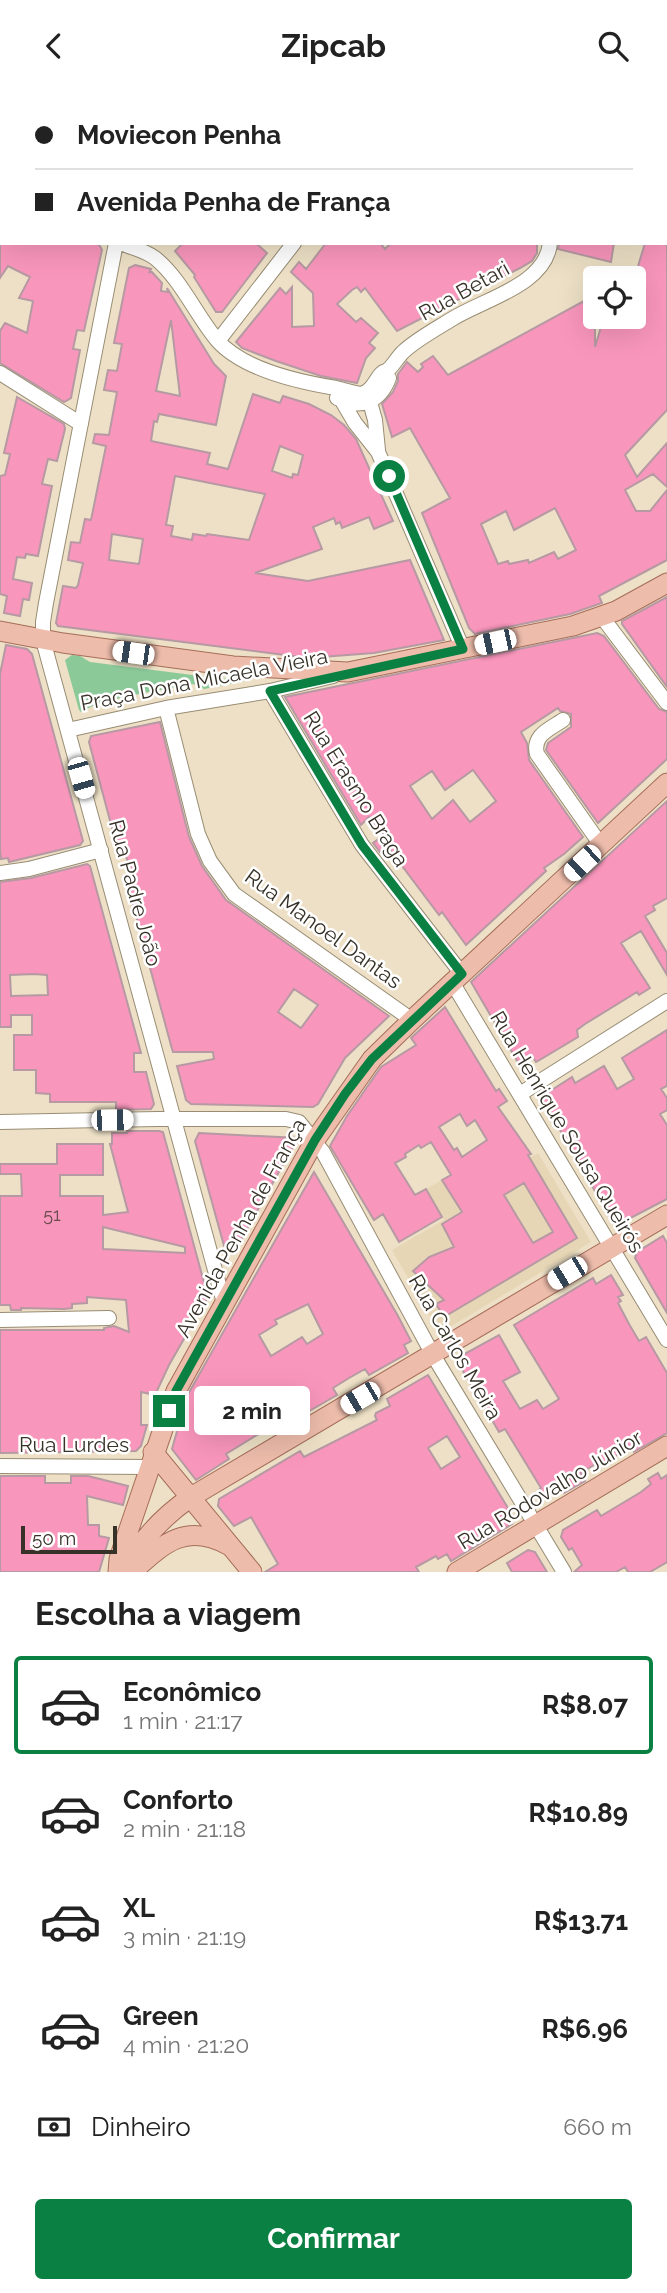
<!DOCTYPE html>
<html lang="pt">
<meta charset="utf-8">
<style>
body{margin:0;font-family:Raleway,sans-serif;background:#f6f6f6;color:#222;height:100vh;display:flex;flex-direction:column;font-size:26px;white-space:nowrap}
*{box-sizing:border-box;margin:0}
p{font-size:23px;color:#767676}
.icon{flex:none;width:38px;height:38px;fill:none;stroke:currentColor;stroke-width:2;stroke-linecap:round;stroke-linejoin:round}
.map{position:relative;height:1481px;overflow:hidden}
.sheet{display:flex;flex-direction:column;background:#fff;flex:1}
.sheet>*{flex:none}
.top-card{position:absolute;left:0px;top:0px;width:668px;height:154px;box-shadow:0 7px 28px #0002;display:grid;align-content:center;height:154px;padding:0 35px;background:#fff}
.buttons{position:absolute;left:583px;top:175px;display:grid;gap:14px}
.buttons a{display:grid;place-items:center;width:63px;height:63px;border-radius:7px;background:#fff;box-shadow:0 7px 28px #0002;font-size:35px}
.scale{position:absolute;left:21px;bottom:18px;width:96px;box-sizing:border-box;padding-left:7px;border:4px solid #373228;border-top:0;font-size:19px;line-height:24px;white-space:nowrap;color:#373228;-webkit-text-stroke:5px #fff;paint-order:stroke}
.end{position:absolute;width:32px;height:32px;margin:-16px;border:9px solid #0b8043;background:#fff;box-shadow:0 0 0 4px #fff}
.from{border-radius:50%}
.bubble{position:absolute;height:49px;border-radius:7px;background:#fff;box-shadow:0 7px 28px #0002;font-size:23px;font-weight:700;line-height:49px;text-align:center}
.car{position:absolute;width:21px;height:42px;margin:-21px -10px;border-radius:9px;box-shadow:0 0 5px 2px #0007;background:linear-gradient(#fff 24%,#345 0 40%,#fff 0 76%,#345 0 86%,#fff 0)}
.top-card b{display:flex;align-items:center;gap:24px;height:66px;font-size:26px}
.top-card b+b{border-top:2px solid #e0e0e0}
.top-card i{width:18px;height:18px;background:#222}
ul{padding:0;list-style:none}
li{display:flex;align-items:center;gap:21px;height:98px;margin:0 14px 10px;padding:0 21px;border:4px solid transparent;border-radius:7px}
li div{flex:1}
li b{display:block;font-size:26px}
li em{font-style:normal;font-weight:700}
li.on{border-color:#0b8043}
li>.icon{width:63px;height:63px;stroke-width:1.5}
h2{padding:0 35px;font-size:32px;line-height:84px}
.pay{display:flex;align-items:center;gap:18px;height:77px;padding:0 35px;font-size:26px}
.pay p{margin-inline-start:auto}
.primary-button{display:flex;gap:14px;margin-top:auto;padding:14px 35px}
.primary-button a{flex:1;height:80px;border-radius:7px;background:#0b8043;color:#fff;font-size:28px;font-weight:700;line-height:80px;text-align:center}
header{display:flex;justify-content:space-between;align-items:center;height:91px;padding:0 35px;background:#fff;font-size:32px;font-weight:700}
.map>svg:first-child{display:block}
</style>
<header><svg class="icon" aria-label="back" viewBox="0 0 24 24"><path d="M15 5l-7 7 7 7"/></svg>Zipcab<svg class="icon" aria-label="search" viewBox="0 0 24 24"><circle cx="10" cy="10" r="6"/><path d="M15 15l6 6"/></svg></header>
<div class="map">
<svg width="667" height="1481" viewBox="0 0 667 1481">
<rect width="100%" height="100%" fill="#ede0c6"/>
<path fill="#e6d6b5" d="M538,1062L591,1151L440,1242L392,1159L444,1129L426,1098L451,1084L465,1106Z"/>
<path fill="#8bc999" d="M72,564L80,565L90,571L224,588L233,584L246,586L245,590L204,598L193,593C165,599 102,607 81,621L79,619L65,569Z"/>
<path fill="#f996bc" stroke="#b699a2" stroke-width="2" fill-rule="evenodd" d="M0,152H97L100,155L102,159L84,240L77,239L73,258L80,259L71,307L64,311L0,272V240L5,232L27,242L33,210L19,207L30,186L8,175L0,187Z
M183,152H256L267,162L222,221H216L194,186L195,184L175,160Z
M326,152H380L385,158L391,152H537V162L532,170L520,177L397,240L365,197L361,201L357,196L352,199L337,213L356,231L361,227L378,242L369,252L375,257L366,267L357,292L321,285L276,270L242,257L236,251L280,197L286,203L292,196V236L314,235L313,202L291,181L299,171L306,178Z
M559,152H614L611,171L558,158Z
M645,152H667V319L625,364L637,386L667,352V396L653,383L625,399L636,420H650L667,399V469L599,505L602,512L570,523L475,543L469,537L422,422L450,407L410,337L392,346L382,313L393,301L398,290V283L407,271L418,281L423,276L421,273L433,265L448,284L595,204V256L604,226H634V182H636ZM555,417L576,459L558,468L554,461L529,472L528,469L509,473L508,470L498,473L481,433L506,420L514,439Z
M135,174L151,178L149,182L151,180L162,192L161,200L168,201L167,197L214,273L226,285L216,334L159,323L157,331L154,330L151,350L210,362L207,373L228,378L253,303L280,312L283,305L309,313L331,324L344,334L356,348L393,430L374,438L369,426L342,437L340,431L336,433L334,427L313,436L322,458L255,482L308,490L410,469L444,549L374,562L308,567L58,535L56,532L63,495L76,497L78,494L83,472L68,469L71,451L80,452L85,428L91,429L106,355L93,352L95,343L109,344L117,301L104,299L108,279L117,280L122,253L114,252L129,177ZM171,229L180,305L156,300ZM280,355L303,364L298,384L293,383L292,387L272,380ZM175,385L265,403L249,449L207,443L206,445L193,443L192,449L171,445L173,435L166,434ZM112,443L143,448L139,473L109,469Z
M17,306L64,333L65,338L57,370L48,368L42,393L52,395L38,465L26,463L25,467L17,466L13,488L32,492L29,509L23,508L20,525L4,522L7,505L0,503V385L5,384L10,363L4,362Z
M667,506V596L622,533V530Z
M597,542L604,545L659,618L667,621V668L598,732L546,659L548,652L571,636V623L560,620L558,617L521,641L527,652L529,669L583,746L564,763L544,777L546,780L466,854L442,821L439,824L387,755L380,761L373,752L384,744L369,726L361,734L285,606ZM473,679L496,710L470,731L453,709L432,728L410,695L432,680L445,699Z
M6,554L27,558L32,563L83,750L80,754L9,771L8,767L1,768L0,758V583Z
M160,631L189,746L202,775L226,809L389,925L345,967L318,1013L313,1016L191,1013L186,1009L177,975L214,968L213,961H173L172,958L126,788L132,786L125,762L119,763L89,651L91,645ZM294,898L318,914L301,937L278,921Z
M667,710V807L653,815L655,819L645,825L667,862V884L641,840L621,852L650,897L639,904L637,901L585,933L577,939L578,946L543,967L536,971L532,965L519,973L471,891Z
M87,773L90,775L141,962H134V981H146L154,1013L151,1018L116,1019V1011H50V1003L36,1002V979H14V944H32V924H11V936H0V791L31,787ZM34,883L47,884L48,904L11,905L10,884Z
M445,916L496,1000L499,998L507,1010L498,1016L531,1063L528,1064L577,1147L444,1226L436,1213L444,1209L413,1180L429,1166L454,1156L442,1133L462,1121L442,1089L451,1084L431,1051L421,1057L419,1054L405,1063L406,1066L395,1072L415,1104L426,1098L442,1126L399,1151L383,1123L374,1129L330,1055L347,1025L381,976L416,954L411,947ZM460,1023L467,1035L475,1029L487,1049L462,1066L457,1057L454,1059L439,1036ZM524,1092L553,1141L533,1152L504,1104Z
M667,939V995L661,998L667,1007V1019L660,1023L667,1034V1108L621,1132L617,1124L611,1128L541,1006L572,986L575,992L604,975L617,998L634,988L622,967Z
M127,1040H159L163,1041L208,1206L169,1274L155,1304L141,1301V1334H147L141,1355L136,1360L0,1362V1239H104V1237L114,1235L129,1241L126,1209L87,1206V1212L72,1213V1217L64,1218L21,1217V1219H11L10,1214H0V1105H22L21,1083H0V1073H57V1053H103V1084H60V1105H103V1124L128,1121L110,1053H112V1042H127ZM103,1136L185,1156V1162L103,1158Z
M199,1042L298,1047L234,1161L226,1162L195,1050Z
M314,1081L398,1225L411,1250L404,1254L408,1262L369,1284L365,1278L349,1287L333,1297L337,1304L306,1322L302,1316L278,1331L226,1363L229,1368L196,1389L172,1358L187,1305ZM308,1213L323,1243L307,1253L302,1246L271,1265L259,1244L277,1233L275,1229Z
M663,1145L667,1152V1222L635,1167L637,1161Z
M611,1184L623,1204L618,1206L621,1210L618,1212L629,1233L639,1250L646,1246L667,1282V1342L634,1361L631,1356L599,1375L597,1372L581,1382L585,1390L564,1402L560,1397L544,1407L539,1399L541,1397L505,1338L499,1341L457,1270L459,1266L499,1244L520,1281L503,1290L520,1318L537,1309L543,1318L559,1308L514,1234L593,1187L596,1193Z
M428,1284L514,1427L512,1433L451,1470L447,1463L438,1468L436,1465L416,1476L419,1481H265L278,1473L251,1426L234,1435L218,1415L219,1408L300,1360L304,1366L377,1329L375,1325L376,1322L390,1315L387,1308ZM447,1345L460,1366L441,1378L428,1357Z
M658,1382L661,1388L667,1384V1471L650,1481H628L625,1476L616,1481H574L582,1474L572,1457L569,1459L561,1446L563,1439L597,1419L601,1425L641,1401L651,1393L648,1388Z
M0,1385H45V1392H71V1385H88L128,1395L123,1414L87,1405L88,1434H99V1445L109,1447L99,1481H0Z
M528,1459L535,1461L547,1481H512L507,1472Z"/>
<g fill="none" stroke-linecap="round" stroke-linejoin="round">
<defs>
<path id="minor" d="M106,0V2
M304,2L305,0
M402,2L403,0
M558,2V0
M661,2V0
M0,81L2,82
M116,152L46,512L43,531V549L224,1212
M120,152C131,156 146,160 155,167C181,188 196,224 217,249C243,279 299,291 336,297C345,299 353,302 362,303C372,299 374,292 380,284C385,278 383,283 389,278C394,273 398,266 403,261C417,248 436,238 452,228C484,208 546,194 550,152
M218,250L294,152
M0,282L81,333
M337,307C360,319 380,311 389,287
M342,310L355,332L378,361L463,558
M370,311L375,329L378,359
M602,526L667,612
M270,600L362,754L462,883
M166,617L198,743L210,770L234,803L412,929
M563,629C550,638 532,644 537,663L601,754
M68,639L166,617L270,600L333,585
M0,782L29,778L101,759
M452,891L667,1249
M520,1003L667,910
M0,1031L157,1028H286L299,1031L323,1061L433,1264L564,1481
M0,1229L109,1227
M0,1375L149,1376"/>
<path id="major" d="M0,540L63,552L233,575L348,581L573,535L616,520L667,492
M153,1361L252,1481
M118,1481L119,1468L129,1438L176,1300L315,1049L372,968L412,929L667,692
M124,1481C140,1449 162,1426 191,1406L667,1124
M132,1481C163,1453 185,1431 228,1454
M457,1481L667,1355"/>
</defs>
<use href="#minor" stroke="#988d74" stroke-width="16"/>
<use href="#major" stroke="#a66e59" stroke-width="21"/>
<use href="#minor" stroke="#fff" stroke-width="14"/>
<use href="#major" stroke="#edbcab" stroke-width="19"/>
</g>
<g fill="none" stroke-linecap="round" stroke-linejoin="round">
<path stroke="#0b8043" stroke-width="9" d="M169,1320L176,1300L315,1049L345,1003L372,968L462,883L362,754L270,600L463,558L389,385"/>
</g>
<g text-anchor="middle" stroke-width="5" stroke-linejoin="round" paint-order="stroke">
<g font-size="18" fill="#684b4d">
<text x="52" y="1130">51</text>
</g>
<g font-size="21" fill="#373228" stroke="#fff">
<text transform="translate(464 200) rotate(-29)" y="7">Rua Betari</text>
<text transform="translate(204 589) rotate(-11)" y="7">Praça Dona Micaela Vieira</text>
<text transform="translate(356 698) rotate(58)" y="7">Rua Erasmo Braga</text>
<text transform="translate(135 802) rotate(75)" y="7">Rua Padre João</text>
<text transform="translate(323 838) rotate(36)" y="7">Rua Manoel Dantas</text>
<text transform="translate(567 1041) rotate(59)" y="7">Rua Henrique Sousa Queirós</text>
<text transform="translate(241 1137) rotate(-61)" y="7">Avenida Penha de França</text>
<text transform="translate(455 1256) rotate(60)" y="7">Rua Carlos Meira</text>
<text x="74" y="1361">Rua Lurdes</text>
<text transform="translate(550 1399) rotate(-31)" y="7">Rua Rodovalho Júnior</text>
</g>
</g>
</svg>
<div class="buttons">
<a><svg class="icon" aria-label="locate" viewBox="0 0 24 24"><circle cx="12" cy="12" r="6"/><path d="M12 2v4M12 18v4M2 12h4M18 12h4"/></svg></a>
</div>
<div class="scale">50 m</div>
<i class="end from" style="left:389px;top:385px"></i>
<i class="end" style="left:169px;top:1320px"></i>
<div class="bubble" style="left:194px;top:1295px;width:116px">2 min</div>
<i class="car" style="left:495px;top:551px;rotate:258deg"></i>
<i class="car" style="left:133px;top:562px;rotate:278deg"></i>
<i class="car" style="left:81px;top:687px;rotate:164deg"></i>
<i class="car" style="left:582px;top:772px;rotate:227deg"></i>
<i class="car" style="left:112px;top:1029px;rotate:89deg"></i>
<i class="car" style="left:567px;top:1182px;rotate:239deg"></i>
<i class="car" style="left:360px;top:1307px;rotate:240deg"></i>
<div class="top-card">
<b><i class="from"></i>Moviecon Penha</b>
<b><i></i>Avenida Penha de França</b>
</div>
</div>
<section class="sheet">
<h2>Escolha a viagem</h2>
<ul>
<li class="on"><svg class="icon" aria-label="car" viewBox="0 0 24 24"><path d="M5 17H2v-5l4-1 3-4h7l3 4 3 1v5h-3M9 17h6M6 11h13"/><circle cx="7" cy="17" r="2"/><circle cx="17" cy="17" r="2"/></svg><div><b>Econômico</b><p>1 min · 21:17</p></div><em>R$8.07</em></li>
<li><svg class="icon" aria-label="car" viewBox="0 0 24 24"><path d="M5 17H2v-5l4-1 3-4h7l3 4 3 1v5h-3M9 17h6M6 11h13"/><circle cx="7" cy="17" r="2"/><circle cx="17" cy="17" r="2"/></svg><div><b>Conforto</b><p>2 min · 21:18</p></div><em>R$10.89</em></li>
<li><svg class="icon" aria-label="car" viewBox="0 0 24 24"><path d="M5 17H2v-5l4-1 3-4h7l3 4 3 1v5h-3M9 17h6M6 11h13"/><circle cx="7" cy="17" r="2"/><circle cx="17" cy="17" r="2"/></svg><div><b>XL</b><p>3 min · 21:19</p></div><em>R$13.71</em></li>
<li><svg class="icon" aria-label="car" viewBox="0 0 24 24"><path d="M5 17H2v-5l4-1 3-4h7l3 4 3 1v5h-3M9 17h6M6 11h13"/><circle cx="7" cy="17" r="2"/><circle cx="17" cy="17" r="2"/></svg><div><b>Green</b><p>4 min · 21:20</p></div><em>R$6.96</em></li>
</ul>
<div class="pay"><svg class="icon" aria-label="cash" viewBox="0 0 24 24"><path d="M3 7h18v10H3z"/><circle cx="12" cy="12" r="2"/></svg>Dinheiro<p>660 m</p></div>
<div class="primary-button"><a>Confirmar</a></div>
</section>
